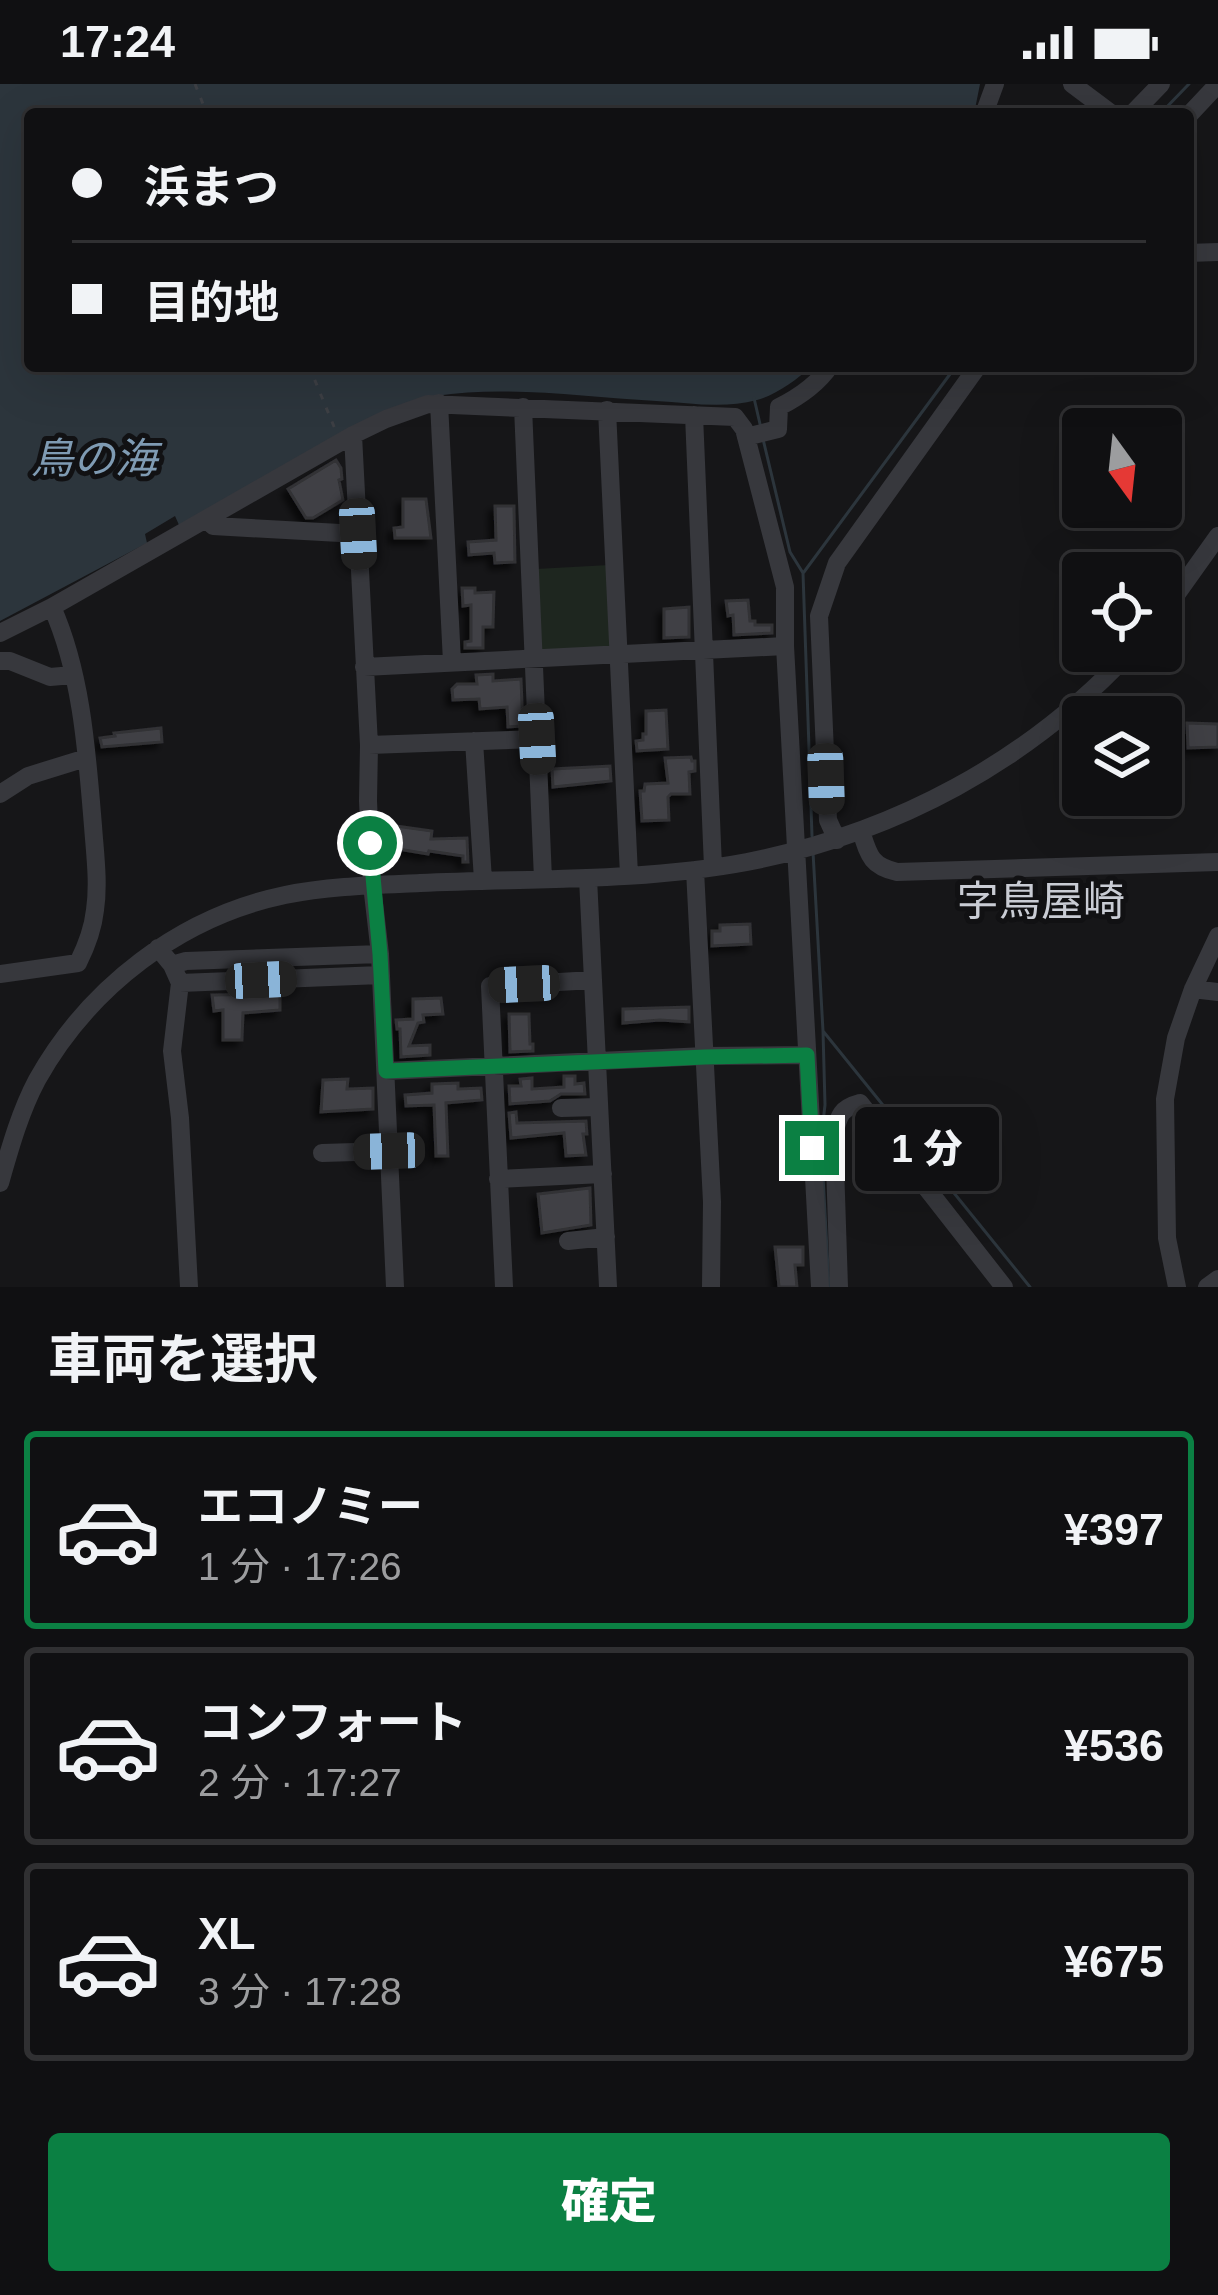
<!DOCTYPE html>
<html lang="ja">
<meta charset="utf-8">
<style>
body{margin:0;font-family:Arial,"Noto Sans JP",sans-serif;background:#19191b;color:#f1f3f6;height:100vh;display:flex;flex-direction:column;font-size:45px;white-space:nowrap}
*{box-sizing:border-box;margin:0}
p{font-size:39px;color:#9c9d9f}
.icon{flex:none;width:66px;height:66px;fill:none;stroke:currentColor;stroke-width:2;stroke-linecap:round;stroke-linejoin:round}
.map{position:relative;height:1203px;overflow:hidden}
.side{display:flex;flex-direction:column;background:#101012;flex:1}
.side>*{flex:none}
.banner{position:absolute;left:24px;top:24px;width:1170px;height:264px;border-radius:12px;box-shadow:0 12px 48px #0002,0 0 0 3px #303032;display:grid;align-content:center;height:264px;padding:0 48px;background:#101012}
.needle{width:78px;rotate:165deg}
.controls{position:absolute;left:1062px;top:324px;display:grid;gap:24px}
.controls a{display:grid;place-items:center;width:120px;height:120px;border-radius:12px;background:#101012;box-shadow:0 12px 48px #0002,0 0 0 3px #303032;font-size:60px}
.end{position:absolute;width:54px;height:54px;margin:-27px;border:15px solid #0b8043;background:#fff;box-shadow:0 0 0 6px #fff}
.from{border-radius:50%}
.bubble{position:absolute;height:84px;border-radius:12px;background:#101012;box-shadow:0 12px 48px #0002,0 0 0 3px #303032;font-size:39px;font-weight:800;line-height:84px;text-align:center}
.car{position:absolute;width:36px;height:72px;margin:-36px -18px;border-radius:15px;box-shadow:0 0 9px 3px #0007;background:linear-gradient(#222 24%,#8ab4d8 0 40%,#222 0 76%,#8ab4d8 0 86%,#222 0)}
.banner b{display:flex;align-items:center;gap:42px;height:114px;font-size:45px}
.banner b+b{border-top:3px solid #303032}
.banner i{width:30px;height:30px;background:#f1f3f6}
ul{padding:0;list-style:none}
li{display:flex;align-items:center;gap:36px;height:198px;margin:0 24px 18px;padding:0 24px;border:6px solid #303032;border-radius:12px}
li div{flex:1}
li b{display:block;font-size:45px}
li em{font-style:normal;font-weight:800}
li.selected{border-color:#0b8043}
li>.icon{width:108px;height:108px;stroke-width:1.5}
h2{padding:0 48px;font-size:54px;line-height:144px}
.cta{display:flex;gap:24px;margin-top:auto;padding:24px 48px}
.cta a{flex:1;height:138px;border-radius:12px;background:#0b8043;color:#fff;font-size:48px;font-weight:800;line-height:138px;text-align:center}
.status{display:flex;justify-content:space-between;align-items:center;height:84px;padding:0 60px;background:#101012;direction:ltr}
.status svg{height:33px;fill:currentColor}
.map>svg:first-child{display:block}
</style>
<div class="status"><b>17:24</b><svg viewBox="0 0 49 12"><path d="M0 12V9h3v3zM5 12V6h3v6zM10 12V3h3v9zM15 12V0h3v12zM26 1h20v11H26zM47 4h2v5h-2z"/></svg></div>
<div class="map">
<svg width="1218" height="1203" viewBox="0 0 1218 1203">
<defs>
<filter id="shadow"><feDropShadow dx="-5.5" dy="5.5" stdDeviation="3" flood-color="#0009"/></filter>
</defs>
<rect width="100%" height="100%" fill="#161618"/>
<path fill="#1e261f" d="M609,481L613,561L608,565L544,570L539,563L536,485Z"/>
<path fill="#2c353c" d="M0,0H980L974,30H30V282H812C796,296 778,310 757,316C724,325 690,319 656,317C583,313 507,301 435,312L179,441L175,432L145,450L147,459L0,537Z"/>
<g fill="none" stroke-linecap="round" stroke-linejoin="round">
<path stroke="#2c353c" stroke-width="3" d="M1160,30L1189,0
M754,314L760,340
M763,355L790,468L803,489L812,752
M804,488L956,282
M813,768L823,947L1030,1203
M823,947L825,1021L821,1055L829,1203"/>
</g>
<path fill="#404145" stroke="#303034" stroke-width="3" filter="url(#shadow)" d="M336,376L341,384L342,395L339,396L343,416L313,434H306L288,405Z
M403,415H426L431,454H395L394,444L403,443Z
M495,422H514L515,478L495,479L494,469L469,471L468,458L496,456Z
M462,504H475V509L494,508L493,543H483V564H465V558L471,557V521L463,522Z
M748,516L750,537H755V541H772V549L734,551L733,531L728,532L726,517Z
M689,523V553L664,554V525Z
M493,590V597L521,595L523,642L508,643L507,623L480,625L479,615L453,616L452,605L457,600H477L476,591Z
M666,626L668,665L637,667L636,657L643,656V650H646V627Z
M1187,639L1218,640V663L1188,664Z
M161,644L162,658L102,663L100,654L115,652L114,649Z
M691,673L692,677H695V687L689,688L690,710H671L668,713L669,736L642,737L640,707H644L645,700L668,699L665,674Z
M610,682L611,697L553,703L552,685Z
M389,741L432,747L431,755L467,754L468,778H463V772L429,767L428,770L386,763Z
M750,840L751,860L712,862V847H720V841Z
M280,910V926L243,929L242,956H223V926L214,927L212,911Z
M441,914L443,930L423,931L424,938L418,939L409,962L430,961V971L401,973L400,945H397L396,936L413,935V915Z
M689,923V938L660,936L623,939V925Z
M509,930H529L530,960H533V967L510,968Z
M564,992H575V1000L584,999L585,1010H561L550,1017L510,1020L509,1002H521L520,995L532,994V1005L564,1003Z
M348,995L347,1005L373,1004V1025L321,1028L323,996Z
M458,999V1005L481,1004L482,1016L446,1019L448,1072H436L434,1021L406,1022L405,1011L432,1009V1000Z
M516,1028L517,1039L586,1037L587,1050H583L586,1071L566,1072L564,1049L511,1054L509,1029Z
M590,1104L591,1141L542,1149L538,1110Z
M775,1163H803V1181H795L797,1203H779Z"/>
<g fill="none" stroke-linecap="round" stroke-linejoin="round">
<path stroke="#3d3f44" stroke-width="3" stroke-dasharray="6 9" stroke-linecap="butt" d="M195,0L207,30
M309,282L335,345"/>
<path stroke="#37383d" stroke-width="18" d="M1072,0L1112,30
M984,30L995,0
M1132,30L1161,0
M1188,32L1218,0
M1188,169L1218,168
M439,319L452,578
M523,323L543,795
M607,326L629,791
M694,331L713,783
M353,351L369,661L368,717L372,801L380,870L395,1203
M746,353L778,345L779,323C799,313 817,301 830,282
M207,435L213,442L358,450
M52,523C82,590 87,670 93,742C95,770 99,799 95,826C93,845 86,863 78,879
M1161,532L1218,452
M0,549L52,523L353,351L386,335L428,320L735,333L744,345L785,503V562L820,1203
M0,577H10L50,593L73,591
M364,583L785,562
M474,657L483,796
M369,661L537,655
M0,710L28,692L86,674
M861,747C869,772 871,782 897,788L1218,778
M837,756L828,736L819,532L837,479L978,282
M695,786L712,1118L711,1203
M588,794L608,1203
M158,864L172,881L180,899L172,967L180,1034L189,1203
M172,881L186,877L380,870
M0,890L78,879
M180,899L381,891
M1193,905L1218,908
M386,987L705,972L807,971
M561,1024L599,1023
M322,1069L389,1067
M498,1095L603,1090
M0,1099C10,1064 20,1028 37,996C89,903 180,833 285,811C329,802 376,801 420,799C529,794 640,798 747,778C895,749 1028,678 1131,567
M568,1157L606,1153
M504,1203L490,902L593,896
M839,1203L834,1050C839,1031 841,1024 860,1019L1004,1203
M1177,1203L1167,1154L1165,1015L1176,954L1193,905L1218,852
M1207,1203L1218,1195"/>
</g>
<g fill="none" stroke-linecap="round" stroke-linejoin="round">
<path stroke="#0b8043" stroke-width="15" d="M370,759L380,870L386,987L705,973L807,971L812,1064"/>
</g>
<g text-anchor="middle" stroke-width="10" stroke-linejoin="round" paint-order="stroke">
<g font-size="42" font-style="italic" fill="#7f9bb3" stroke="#111113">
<text x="94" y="389">鳥の海</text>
</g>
<g font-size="42" fill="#c9ccd4" stroke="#111113">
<text x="1041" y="832">字鳥屋崎</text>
</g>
</g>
</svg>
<div class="controls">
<a><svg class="needle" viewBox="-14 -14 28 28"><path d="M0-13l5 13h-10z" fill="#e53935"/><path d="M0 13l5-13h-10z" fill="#9c9d9f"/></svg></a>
<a><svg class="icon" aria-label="locate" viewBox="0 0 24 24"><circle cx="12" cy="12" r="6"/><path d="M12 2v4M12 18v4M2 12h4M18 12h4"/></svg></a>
<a><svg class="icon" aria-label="layers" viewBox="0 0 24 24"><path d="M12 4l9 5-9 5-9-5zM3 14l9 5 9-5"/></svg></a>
</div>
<i class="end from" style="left:370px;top:759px"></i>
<i class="end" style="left:812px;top:1064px"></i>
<div class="bubble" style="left:855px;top:1023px;width:144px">1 分</div>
<i class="car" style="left:358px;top:450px;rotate:177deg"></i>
<i class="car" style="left:537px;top:655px;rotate:177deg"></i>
<i class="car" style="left:826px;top:695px;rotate:178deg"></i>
<i class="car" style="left:261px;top:896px;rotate:87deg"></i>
<i class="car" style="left:524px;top:900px;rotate:267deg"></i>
<i class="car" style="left:389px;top:1067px;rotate:268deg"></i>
<div class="banner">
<b><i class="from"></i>浜まつ</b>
<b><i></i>目的地</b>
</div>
</div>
<section class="side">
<h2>車両を選択</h2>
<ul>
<li class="selected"><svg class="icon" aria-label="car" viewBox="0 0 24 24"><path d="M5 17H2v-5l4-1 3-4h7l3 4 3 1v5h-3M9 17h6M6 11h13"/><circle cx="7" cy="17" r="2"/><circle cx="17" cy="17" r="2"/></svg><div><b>エコノミー</b><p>1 分 · 17:26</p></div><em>¥397</em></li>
<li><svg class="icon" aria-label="car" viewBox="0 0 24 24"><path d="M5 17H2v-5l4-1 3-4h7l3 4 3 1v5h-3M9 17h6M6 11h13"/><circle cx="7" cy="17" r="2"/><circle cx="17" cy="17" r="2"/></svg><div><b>コンフォート</b><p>2 分 · 17:27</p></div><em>¥536</em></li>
<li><svg class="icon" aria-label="car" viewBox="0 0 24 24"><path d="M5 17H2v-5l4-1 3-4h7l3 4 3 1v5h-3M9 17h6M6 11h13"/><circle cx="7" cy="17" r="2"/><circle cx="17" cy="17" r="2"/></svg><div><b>XL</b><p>3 分 · 17:28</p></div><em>¥675</em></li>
</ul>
<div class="cta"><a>確定</a></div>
</section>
